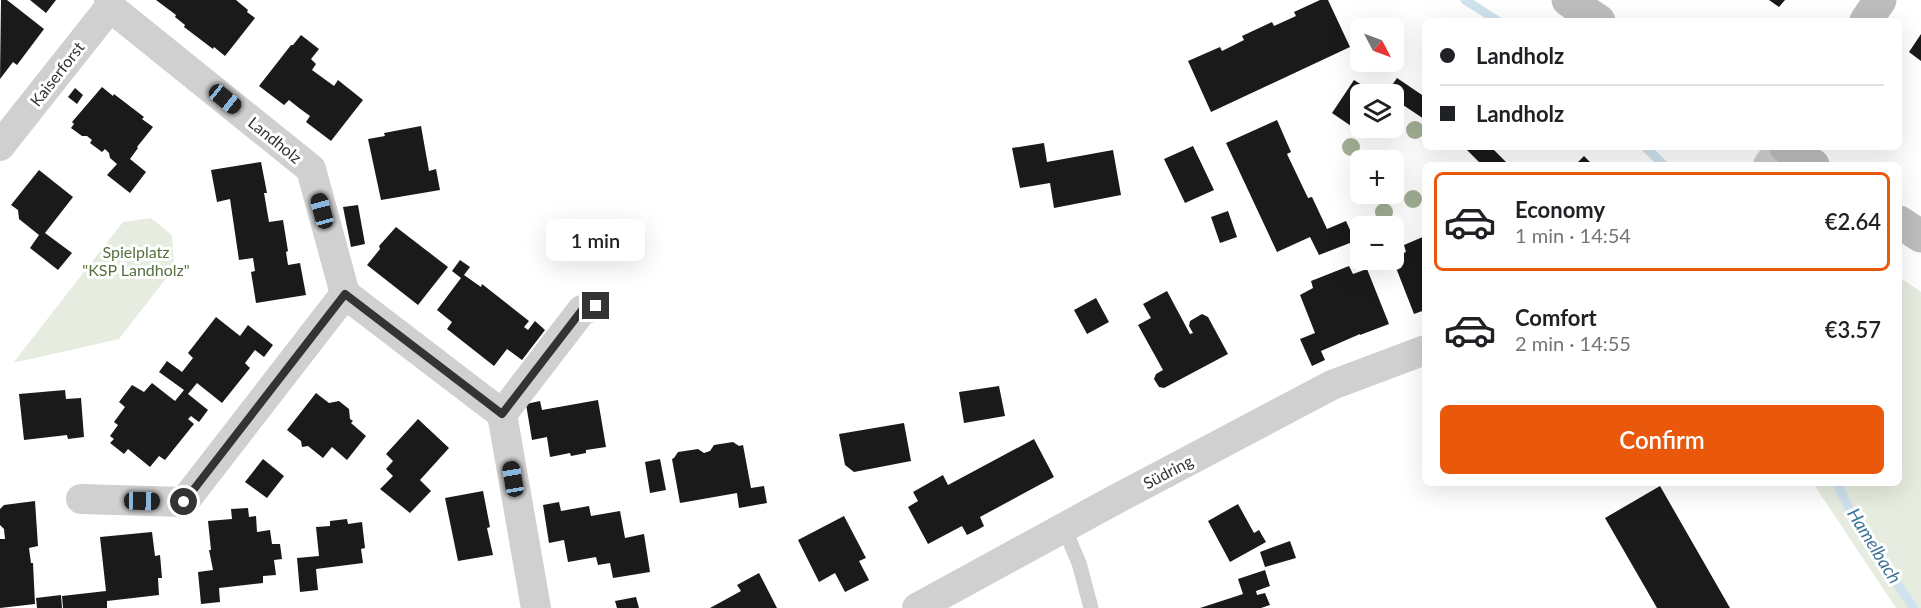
<!DOCTYPE html>
<meta charset="utf-8">
<style>
body{margin:0;font-family:Lato,sans-serif;background:#f2f2f2;color:#202124;height:100vh;display:flex;flex-direction:column;font-size:22px;white-space:nowrap}
*{box-sizing:border-box;margin:0}
p{font-size:20px;color:#757577}
.icon{flex:none;width:33px;height:33px;fill:none;stroke:currentColor;stroke-width:2;stroke-linecap:round;stroke-linejoin:round}
.map{position:relative;flex:1;overflow:hidden}
.side{position:absolute;left:1422px;top:162px;width:480px;height:324px;display:flex;flex-direction:column;background:#fff;border-radius:9px;box-shadow:0 6px 24px #0002}
.side>*{flex:none}
.top-card{position:absolute;left:1422px;top:18px;width:480px;height:132px;border-radius:9px;box-shadow:0 6px 24px #0002;display:grid;align-content:center;height:132px;padding:0 18px;background:#fff}
.needle{width:39px;rotate:131deg}
.controls{position:absolute;left:1350px;top:18px;display:grid;gap:12px}
.controls a{display:grid;place-items:center;width:54px;height:54px;border-radius:9px;background:#fff;box-shadow:0 6px 24px #0002;font-size:30px}
.end{position:absolute;width:27px;height:27px;margin:-14px;border:8px solid #333;background:#fff;box-shadow:0 0 0 3px #fff}
.from{border-radius:50%}
.bubble{position:absolute;height:42px;border-radius:9px;background:#fff;box-shadow:0 6px 24px #0002;font-size:20px;font-weight:600;line-height:42px;text-align:center}
.car{position:absolute;width:18px;height:36px;margin:-18px -9px;border-radius:8px;box-shadow:0 0 4px 2px #0007;background:linear-gradient(#222 24%,#8ab4d8 0 40%,#222 0 76%,#8ab4d8 0 86%,#222 0)}
.top-card b{display:flex;align-items:center;gap:21px;height:57px;font-size:22px}
.top-card b+b{border-top:2px solid #e0e0e0}
.top-card i{width:15px;height:15px;background:#202124}
ul{padding:10px 0 0;list-style:none}
li{display:flex;align-items:center;gap:18px;height:99px;margin:0 12px 9px;padding:0 6px;border:3px solid transparent;border-radius:9px}
li div{flex:1}
li b{display:block;font-size:22px}
li em{font-style:normal;font-weight:600}
li.current{border-color:#ea580c}
li>.icon{width:54px;height:54px;stroke-width:1.5}
.button{display:flex;gap:12px;margin-top:auto;padding:12px 18px}
.button a{flex:1;height:69px;border-radius:9px;background:#ea580c;color:#fff;font-size:24px;font-weight:600;line-height:69px;text-align:center}
.map>svg:first-child{display:block}
</style>
<div class="map">
<svg width="1921" height="608" viewBox="0 0 1921 608">
<rect width="100%" height="100%" fill="#fff"/>
<path fill="#e6ecdf" d="M151,218L172,235L174,268L119,339L13,363L123,222Z
M1899,277L1921,292V608H1896L1813,483H1899Z"/>
<g fill="none" stroke-linecap="round" stroke-linejoin="round">
<path stroke="#cfe2ee" stroke-width="9" d="M1465,0L1498,21
M1645,147L1664,165
M1837,483L1857,526L1914,608"/>
</g>
<path fill="#1a1a1a" d="M1,0H7L44,29L17,65L13,62L0,79Z
M30,0H56L46,13Z
M156,0H236L248,10L247,12L255,18L225,56L214,47L213,49L184,27L185,25L175,17L176,15Z
M1320,0H1328L1350,47L1211,112L1188,61L1220,47L1222,51L1244,40L1242,36L1272,22L1274,26L1296,16L1294,12Z
M1769,0H1785L1779,7Z
M1921,34V61L1909,52Z
M301,35L319,49L311,59L316,64L312,70L334,86L338,80L363,100L331,141L306,122L310,116L299,108L289,100L284,105L259,86L291,45H293Z
M1397,78L1425,97L1424,119L1394,99V94H1386Z
M1354,80L1376,94H1360V119L1354,128L1332,113Z
M102,87L113,96L114,94L144,117L142,119L153,127L137,147L138,148L130,159L146,172L130,193L107,175L117,164L110,158L109,153L105,149L102,152L90,143L92,140L87,136H82L71,128L74,124L72,122Z
M75,88L83,95L77,104L68,97Z
M1277,120L1291,152L1287,154L1308,198L1312,197L1327,229L1346,221L1355,241L1319,255L1310,237L1277,252L1226,143Z
M421,126L429,171L436,169L440,190L381,200L368,139L385,136L384,133Z
M1044,143L1047,162L1113,150L1121,195L1054,208L1050,183L1020,188L1012,148Z
M1193,146L1214,190L1185,203L1164,159Z
M1464,147H1491L1508,164L1506,165H1482Z
M1584,156L1593,165H1575Z
M261,162L267,193H264L269,222L283,220L288,251L286,252L288,265L300,263L306,295L256,303L251,272L255,271L253,258L239,260L230,199L217,202L211,170Z
M39,170L73,197L45,233L72,253L58,270L30,248L39,235L19,219L18,210L11,205Z
M358,205L365,244L351,247L343,207Z
M1228,211L1237,237L1220,243L1211,217Z
M396,227L448,267L418,305L367,265L380,249L379,246Z
M1425,236V310L1414,314L1393,260L1397,257L1396,256L1406,252L1404,245Z
M460,260L470,267L464,275L481,287L482,284L529,321L524,327L528,330L535,321L545,330L522,360L507,349L494,366L447,329L452,322L437,310L461,278L452,271Z
M1349,266L1353,274L1367,269L1389,324L1360,335V334L1321,351L1325,360L1312,366L1300,339L1315,333L1300,295L1313,288L1311,281Z
M1167,291L1190,334L1193,333L1189,326L1190,321L1202,314L1208,317L1228,354L1164,388L1159,387L1154,379L1156,374L1163,370L1138,325L1151,318L1143,304Z
M1096,298L1109,322L1087,334L1074,310Z
M216,317L240,336L248,325L273,345L264,357L255,350L245,363L250,368L222,403L197,383L188,394L208,410L199,422L191,416L188,419L194,424L165,460L159,456L150,467L128,449L124,454L110,443L114,439L110,436L118,425L114,422L125,407L119,402L132,385L144,392L152,383L175,401L184,390L159,372L167,361L182,372L193,358L188,353Z
M999,386L1005,416L964,423L959,392Z
M65,390L66,399L81,398L84,437L68,439L67,435L24,440L19,394Z
M316,393L329,403L339,401L349,409L350,419L353,421L351,423L366,436L347,460L332,447L323,458L308,446L302,447L301,441L287,430Z
M598,400L606,447L586,450V453L571,456L570,453L550,457L547,437L532,440L526,404L540,401L542,410Z
M418,419L449,448L420,480L431,491L410,513L380,489L393,476L386,469L393,461L386,454Z
M904,423L911,461L854,472L845,465L839,434Z
M1034,439L1054,477L980,517L984,526L979,529L967,535L962,526L928,544L908,507L918,501L913,492L943,475L948,485Z
M733,442L739,446L743,445L751,488L764,486L767,503L739,508L737,493L680,503L672,459L674,458L678,452L698,449L704,453L710,451L714,445Z
M263,459L284,476L267,498L245,482Z
M660,459L666,490L650,493L645,462Z
M1660,486L1730,608H1657L1605,518Z
M483,491L490,527L487,528L493,555L458,561L445,498Z
M35,501L38,546L29,548L31,563H33L35,604L0,608V539H5L4,529L0,525V509L4,505Z
M559,502L561,511L589,506L591,516L620,511L625,538L644,534L650,572L613,578L610,563L598,565L596,557L568,562L564,540L549,543L543,505Z
M1238,504L1254,533L1259,530L1266,542L1230,562L1208,521Z
M248,508L249,517L256,516L257,532L270,530L272,544H280L282,559L274,560L276,575L263,576V583L219,588L220,602L201,604L198,572L213,570L209,550H211L208,521L232,519L231,509Z
M844,516L866,558L859,561L869,580L845,592L835,573L819,582L798,540Z
M347,519L348,524L362,522L365,548L361,549L363,563L316,569L318,590L300,592L297,558L319,556L316,527L330,526V521Z
M152,532L155,556L160,555L162,578H158L159,595L107,601V608H63L62,596L106,591L100,537Z
M1290,541L1296,558L1265,567L1260,552Z
M1265,570L1270,586L1256,591L1257,595L1265,593L1270,605L1261,608H1200L1243,594L1238,579Z
M759,573L777,608H710L741,591L737,585Z
M61,595L62,608H37L36,598Z
M636,597L639,608H617L615,601Z"/>
<g fill="none" stroke-linecap="round" stroke-linejoin="round">
<path stroke="#d0d0d0" stroke-width="15" d="M1064,528L1079,563L1091,608"/>
<path stroke="#d0d0d0" stroke-width="30" d="M110,7L311,169L345,294L502,414L536,608
M0,146L110,7L109,0
M1768,165L1781,147
M502,414L582,310L596,306
M81,499L184,502L345,294
M917,608L1107,504L1332,385L1425,350"/>
<path stroke="#bdbdbd" stroke-width="33" d="M1568,0L1599,21
M1866,21L1880,0
M1786,147L1813,165
M1899,222L1921,236"/>
</g>
<g fill="#a2b095">
<circle cx="1415" cy="130" r="9"/>
<circle cx="1351" cy="147" r="9"/>
<circle cx="1413" cy="199" r="9"/>
<circle cx="1384" cy="212" r="9"/>
</g>
<g fill="none" stroke-linecap="round" stroke-linejoin="round">
<path stroke="#333" stroke-width="8" d="M184,502L345,294L502,414L582,310L596,306"/>
</g>
<g text-anchor="middle" stroke-width="6" stroke-linejoin="round" paint-order="stroke">
<g font-size="16" fill="#333" stroke="#fff">
<text transform="translate(57 74) rotate(-52)" y="6">Kaiserforst</text>
<text transform="translate(275 140) rotate(39)" y="6">Landholz</text>
<text transform="translate(1168 472) rotate(-28)" y="6">Südring</text>
</g>
<g font-size="16" fill="#56703f" stroke="#fff">
<text x="136" y="258">Spielplatz<tspan x="136" dy="18">"KSP Landholz"</tspan></text>
</g>
<g font-size="18" font-style="italic" fill="#3f7597" stroke="#fff">
<text transform="translate(1874 546) rotate(58)" y="6">Hamelbach</text>
</g>
</g>
</svg>
<div class="controls">
<a><svg class="needle" viewBox="-14 -14 28 28"><path d="M0-13l5 13h-10z" fill="#e53935"/><path d="M0 13l5-13h-10z" fill="#757577"/></svg></a>
<a><svg class="icon" aria-label="layers" viewBox="0 0 24 24"><path d="M12 4l9 5-9 5-9-5zM3 14l9 5 9-5"/></svg></a>
<a>+</a>
<a>−</a>
</div>
<i class="end from" style="left:184px;top:502px"></i>
<i class="end" style="left:596px;top:306px"></i>
<div class="bubble" style="left:546px;top:219px;width:99px">1 min</div>
<i class="car" style="left:225px;top:99px;rotate:129deg"></i>
<i class="car" style="left:322px;top:211px;rotate:345deg"></i>
<i class="car" style="left:513px;top:479px;rotate:350deg"></i>
<i class="car" style="left:142px;top:501px;rotate:91deg"></i>
<div class="top-card">
<b><i class="from"></i>Landholz</b>
<b><i></i>Landholz</b>
</div>
<section class="side">
<ul>
<li class="current"><svg class="icon" aria-label="car" viewBox="0 0 24 24"><path d="M5 17H2v-5l4-1 3-4h7l3 4 3 1v5h-3M9 17h6M6 11h13"/><circle cx="7" cy="17" r="2"/><circle cx="17" cy="17" r="2"/></svg><div><b>Economy</b><p>1 min · 14:54</p></div><em>€2.64</em></li>
<li><svg class="icon" aria-label="car" viewBox="0 0 24 24"><path d="M5 17H2v-5l4-1 3-4h7l3 4 3 1v5h-3M9 17h6M6 11h13"/><circle cx="7" cy="17" r="2"/><circle cx="17" cy="17" r="2"/></svg><div><b>Comfort</b><p>2 min · 14:55</p></div><em>€3.57</em></li>
</ul>
<div class="button"><a>Confirm</a></div>
</section>
</div>
